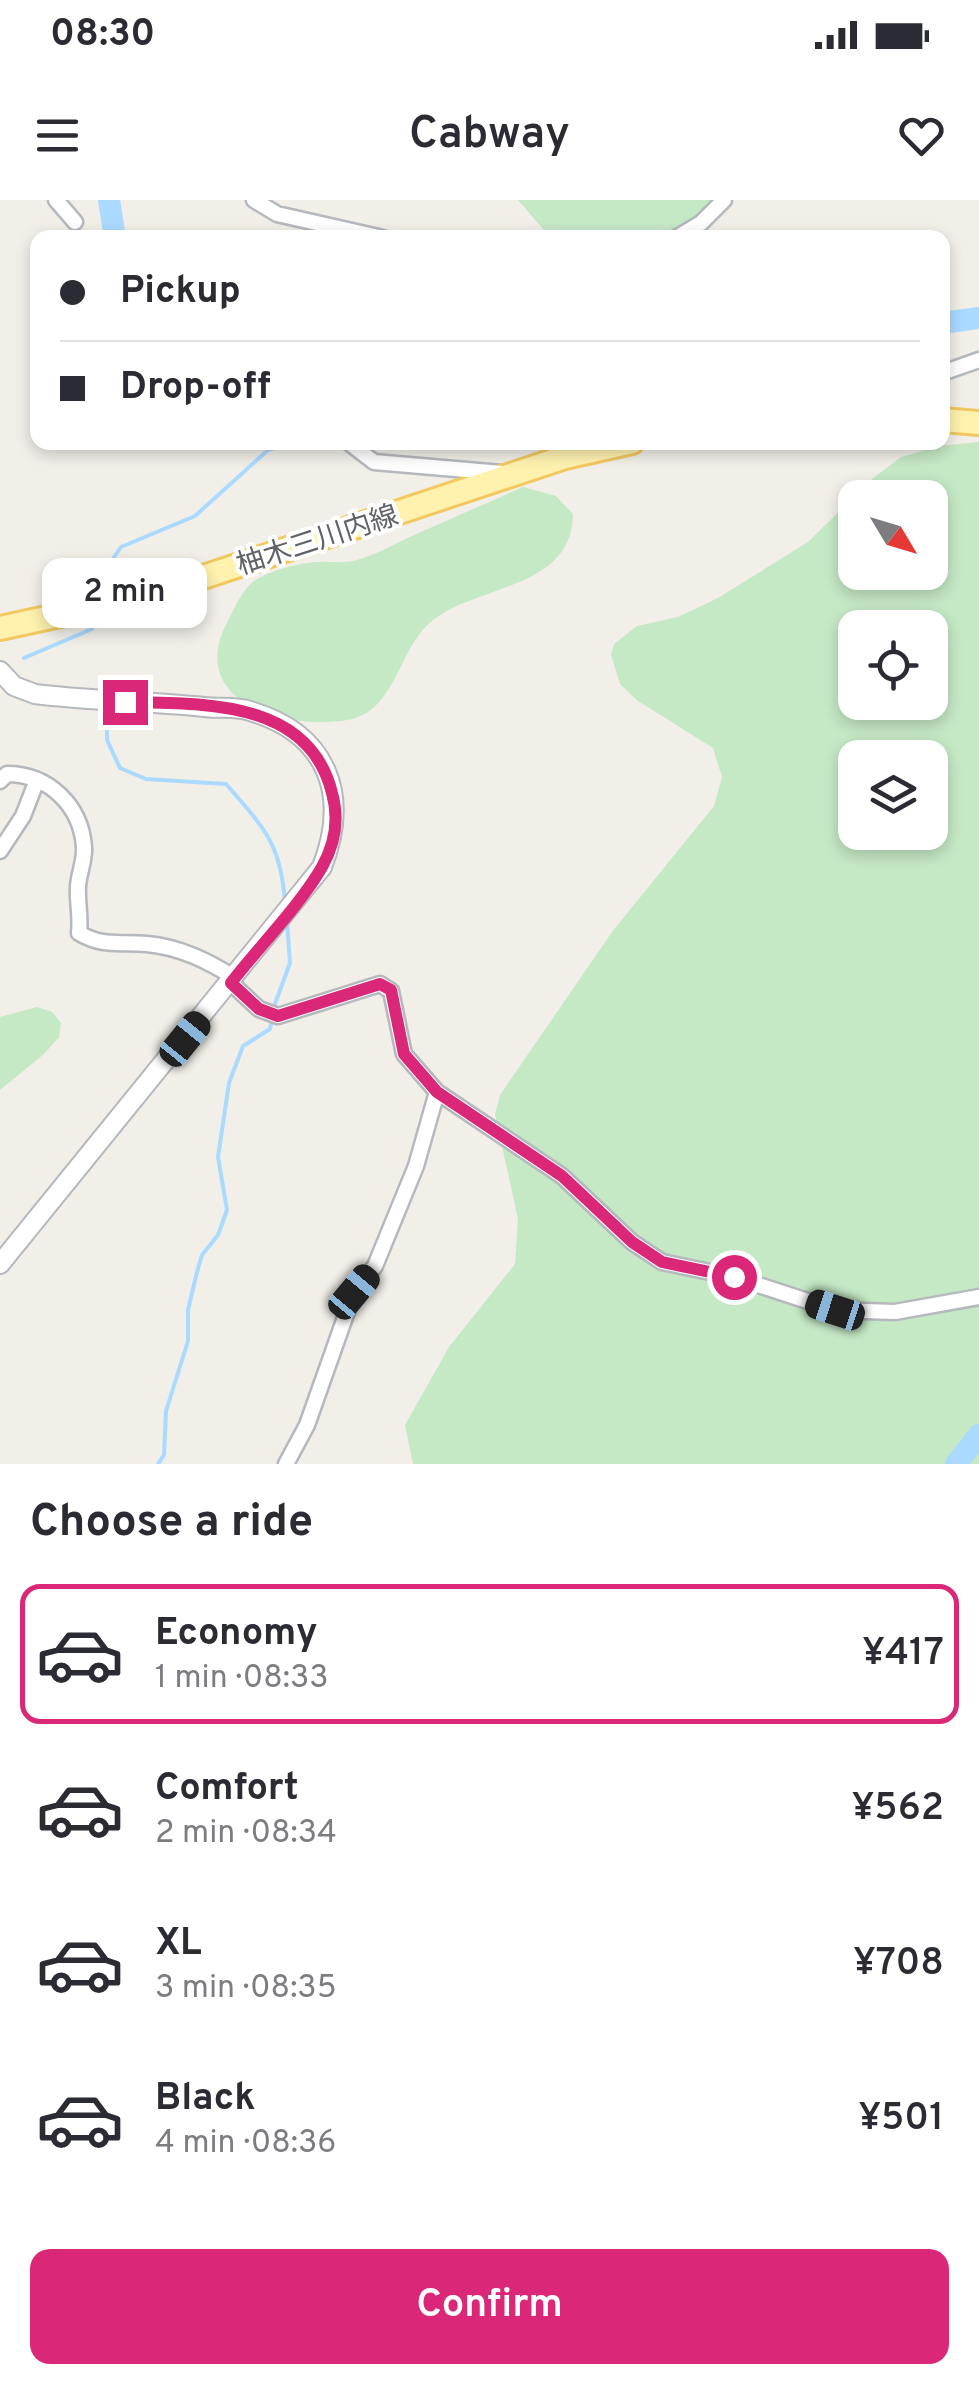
<!DOCTYPE html>
<meta charset="utf-8">
<style>
body{margin:0;font-family:Overpass,"Noto Sans JP",sans-serif;background:#f2f2f3;color:#2b2b33;height:100vh;display:flex;flex-direction:column;font-size:38px;white-space:nowrap}
*{box-sizing:border-box;margin:0}
p{font-size:32px;color:#7c7c81}
.icon{flex:none;width:55px;height:55px;fill:none;stroke:currentColor;stroke-width:2;stroke-linecap:round;stroke-linejoin:round}
.map{position:relative;height:1264px;overflow:hidden}
.drawer{display:flex;flex-direction:column;background:#fff;flex:1}
.drawer>*{flex:none}
.top-card{position:absolute;left:30px;top:30px;width:920px;height:220px;border-radius:20px;box-shadow:0 5px 15px #0003;display:grid;align-content:center;height:220px;padding:0 30px;background:#fff}
.needle{width:65px;rotate:128deg}
.controls{position:absolute;left:838px;top:280px;display:grid;gap:20px}
.controls a{display:grid;place-items:center;width:110px;height:110px;border-radius:20px;background:#fff;box-shadow:0 5px 15px #0003;font-size:50px}
.end{position:absolute;width:45px;height:45px;margin:-22px;border:12px solid #db2777;background:#fff;box-shadow:0 0 0 5px #fff}
.from{border-radius:50%}
.bubble{position:absolute;height:70px;border-radius:20px;background:#fff;box-shadow:0 5px 15px #0003;font-size:32px;font-weight:600;line-height:70px;text-align:center}
.car{position:absolute;width:30px;height:60px;margin:-30px -15px;border-radius:12px;box-shadow:0 0 8px 2px #0007;background:linear-gradient(#222 24%,#8ab4d8 0 40%,#222 0 76%,#8ab4d8 0 86%,#222 0)}
.top-card b{display:flex;align-items:center;gap:35px;height:95px;font-size:38px}
.top-card b+b{border-top:2px solid #e1e1e2}
.top-card i{width:25px;height:25px;background:#2b2b33}
ul{padding:0;list-style:none}
li{display:flex;align-items:center;gap:30px;height:140px;margin:0 20px 15px;padding:0 10px;border:5px solid transparent;border-radius:20px}
li div{flex:1}
li b{display:block;font-size:38px}
li em{font-style:normal;font-weight:600}
li.current{border-color:#db2777}
li>.icon{width:90px;height:90px;stroke-width:1.5}
h2{padding:0 30px;font-size:45px;line-height:120px}
.cta{display:flex;gap:20px;margin-top:auto;padding:20px 30px}
.cta a{flex:1;height:115px;border-radius:20px;background:#db2777;color:#fff;font-size:40px;font-weight:600;line-height:115px;text-align:center}
.status{display:flex;justify-content:space-between;align-items:center;height:70px;padding:0 50px;background:#fff;direction:ltr}
.status svg{height:28px;fill:currentColor}
header{display:flex;justify-content:space-between;align-items:center;height:130px;padding:0 30px;background:#fff;font-size:45px;font-weight:600}
.map>svg:first-child{display:block}
</style>
<div class="status"><b>08:30</b><svg viewBox="0 0 49 12"><path d="M0 12V9h3v3zM5 12V6h3v6zM10 12V3h3v9zM15 12V0h3v12zM26 1h20v11H26zM47 4h2v5h-2z"/></svg></div>
<header><svg class="icon" aria-label="menu" viewBox="0 0 24 24"><path d="M4 6h16M4 12h16M4 18h16"/></svg>Cabway<svg class="icon" aria-label="heart" viewBox="0 0 24 24"><path d="M12 20l-8-8c-3-5 5-10 8-4 3-6 11-1 8 4z"/></svg></header>
<div class="map">
<svg width="979" height="1264" viewBox="0 0 979 1264">
<rect width="100%" height="100%" fill="#f1efe8"/>
<path fill="#c5e8c5" fill-rule="evenodd" d="M518,0H728L700,38L550,37Z
M979,242V1264H413L405,1225L449,1147L515,1064L518,1019L495,914L500,895L612,732L714,606L722,577L713,548L638,501L620,484L611,455L614,444L637,426L678,417L718,398L808,342L872,279L901,257L940,246ZM855,298H930V372H855ZM855,428H930V502H855ZM855,558H930V632H855Z
M523,287L556,296L573,314C572,389 480,384 433,420C398,447 396,513 347,520C283,531 183,500 229,419C235,407 243,389 254,381C269,371 301,362 319,362C332,361 344,364 357,360C376,355 394,344 412,336C449,320 486,303 523,287Z
M37,807L52,812L61,823L59,837L44,854L0,890V817Z"/>
<g fill="none" stroke-linecap="round" stroke-linejoin="round">
<path stroke="#aadaff" stroke-width="4" d="M360,244L426,242
M87,397L121,347L195,316L268,250L294,242
M24,458L92,429
M107,510V540L120,568L146,579L226,584C264,628 281,643 285,703
M273,809L290,763L287,722
M158,1264L164,1255L166,1211L188,1141V1110L197,1072L202,1055L218,1035L227,1010L218,957L229,883L243,846L270,829L272,819"/>
<path stroke="#aadaff" stroke-width="22" d="M109,0L115,38
M942,123L979,118
M956,1264L979,1235"/>
<defs>
<path id="minor" d="M56,0L75,22
M254,0L277,14L383,38
M676,38L701,23L724,0
M942,173L979,160
M348,242L374,262L502,273
M0,581L7,574C48,574 81,605 84,647C85,660 79,673 78,686C77,702 81,717 79,733C105,748 119,741 147,744C180,747 208,761 235,778
M0,651L23,616L37,580
M231,783L259,809L278,816L380,784L391,791L404,854L437,892L562,976L632,1042L662,1062L734,1077L835,1110L895,1112L979,1097
M286,1264L307,1225L354,1092L375,1066L416,966L437,892"/>
<path id="tertiary" d="M0,471L14,486L35,494C91,501 148,501 204,507C219,509 236,506 250,511C328,534 350,595 322,667L0,1064"/>
<path id="primary" d="M942,220L979,223
M0,428L143,397L565,257L632,242"/>
</defs>
<use href="#minor" stroke="#b5b8bc" stroke-width="19"/>
<use href="#tertiary" stroke="#b5b8bc" stroke-width="22"/>
<use href="#primary" stroke="#f2c960" stroke-width="28"/>
<use href="#minor" stroke="#fff" stroke-width="14"/>
<use href="#tertiary" stroke="#fff" stroke-width="18"/>
<use href="#primary" stroke="#fff2af" stroke-width="22"/>
</g>
<g fill="none" stroke-linecap="round" stroke-linejoin="round">
<path stroke="#db2777" stroke-width="12" d="M125,502C203,504 309,499 332,593C339,618 335,644 322,667C301,704 258,748 231,783L259,809L278,816L380,784L391,790L404,854L437,892L562,976L632,1042L662,1062L734,1077"/>
</g>
<g text-anchor="middle" stroke-width="8" stroke-linejoin="round" paint-order="stroke">
<g font-size="28" fill="#5f6368" stroke="#fff">
<text transform="translate(317 339) rotate(-18)" y="10">柚木三川内線</text>
</g>
</g>
</svg>
<div class="controls">
<a><svg class="needle" viewBox="-14 -14 28 28"><path d="M0-13l5 13h-10z" fill="#e53935"/><path d="M0 13l5-13h-10z" fill="#7c7c81"/></svg></a>
<a><svg class="icon" aria-label="locate" viewBox="0 0 24 24"><circle cx="12" cy="12" r="6"/><path d="M12 2v4M12 18v4M2 12h4M18 12h4"/></svg></a>
<a><svg class="icon" aria-label="layers" viewBox="0 0 24 24"><path d="M12 4l9 5-9 5-9-5zM3 14l9 5 9-5"/></svg></a>
</div>
<i class="end from" style="left:734px;top:1077px"></i>
<i class="end" style="left:125px;top:502px"></i>
<div class="bubble" style="left:42px;top:358px;width:165px">2 min</div>
<i class="car" style="left:185px;top:839px;rotate:39deg"></i>
<i class="car" style="left:354px;top:1092px;rotate:40deg"></i>
<i class="car" style="left:835px;top:1110px;rotate:288deg"></i>
<div class="top-card">
<b><i class="from"></i>Pickup</b>
<b><i></i>Drop-off</b>
</div>
</div>
<section class="drawer">
<h2>Choose a ride</h2>
<ul>
<li class="current"><svg class="icon" aria-label="car" viewBox="0 0 24 24"><path d="M5 17H2v-5l4-1 3-4h7l3 4 3 1v5h-3M9 17h6M6 11h13"/><circle cx="7" cy="17" r="2"/><circle cx="17" cy="17" r="2"/></svg><div><b>Economy</b><p>1 min · 08:33</p></div><em>¥417</em></li>
<li><svg class="icon" aria-label="car" viewBox="0 0 24 24"><path d="M5 17H2v-5l4-1 3-4h7l3 4 3 1v5h-3M9 17h6M6 11h13"/><circle cx="7" cy="17" r="2"/><circle cx="17" cy="17" r="2"/></svg><div><b>Comfort</b><p>2 min · 08:34</p></div><em>¥562</em></li>
<li><svg class="icon" aria-label="car" viewBox="0 0 24 24"><path d="M5 17H2v-5l4-1 3-4h7l3 4 3 1v5h-3M9 17h6M6 11h13"/><circle cx="7" cy="17" r="2"/><circle cx="17" cy="17" r="2"/></svg><div><b>XL</b><p>3 min · 08:35</p></div><em>¥708</em></li>
<li><svg class="icon" aria-label="car" viewBox="0 0 24 24"><path d="M5 17H2v-5l4-1 3-4h7l3 4 3 1v5h-3M9 17h6M6 11h13"/><circle cx="7" cy="17" r="2"/><circle cx="17" cy="17" r="2"/></svg><div><b>Black</b><p>4 min · 08:36</p></div><em>¥501</em></li>
</ul>
<div class="cta"><a>Confirm</a></div>
</section>
